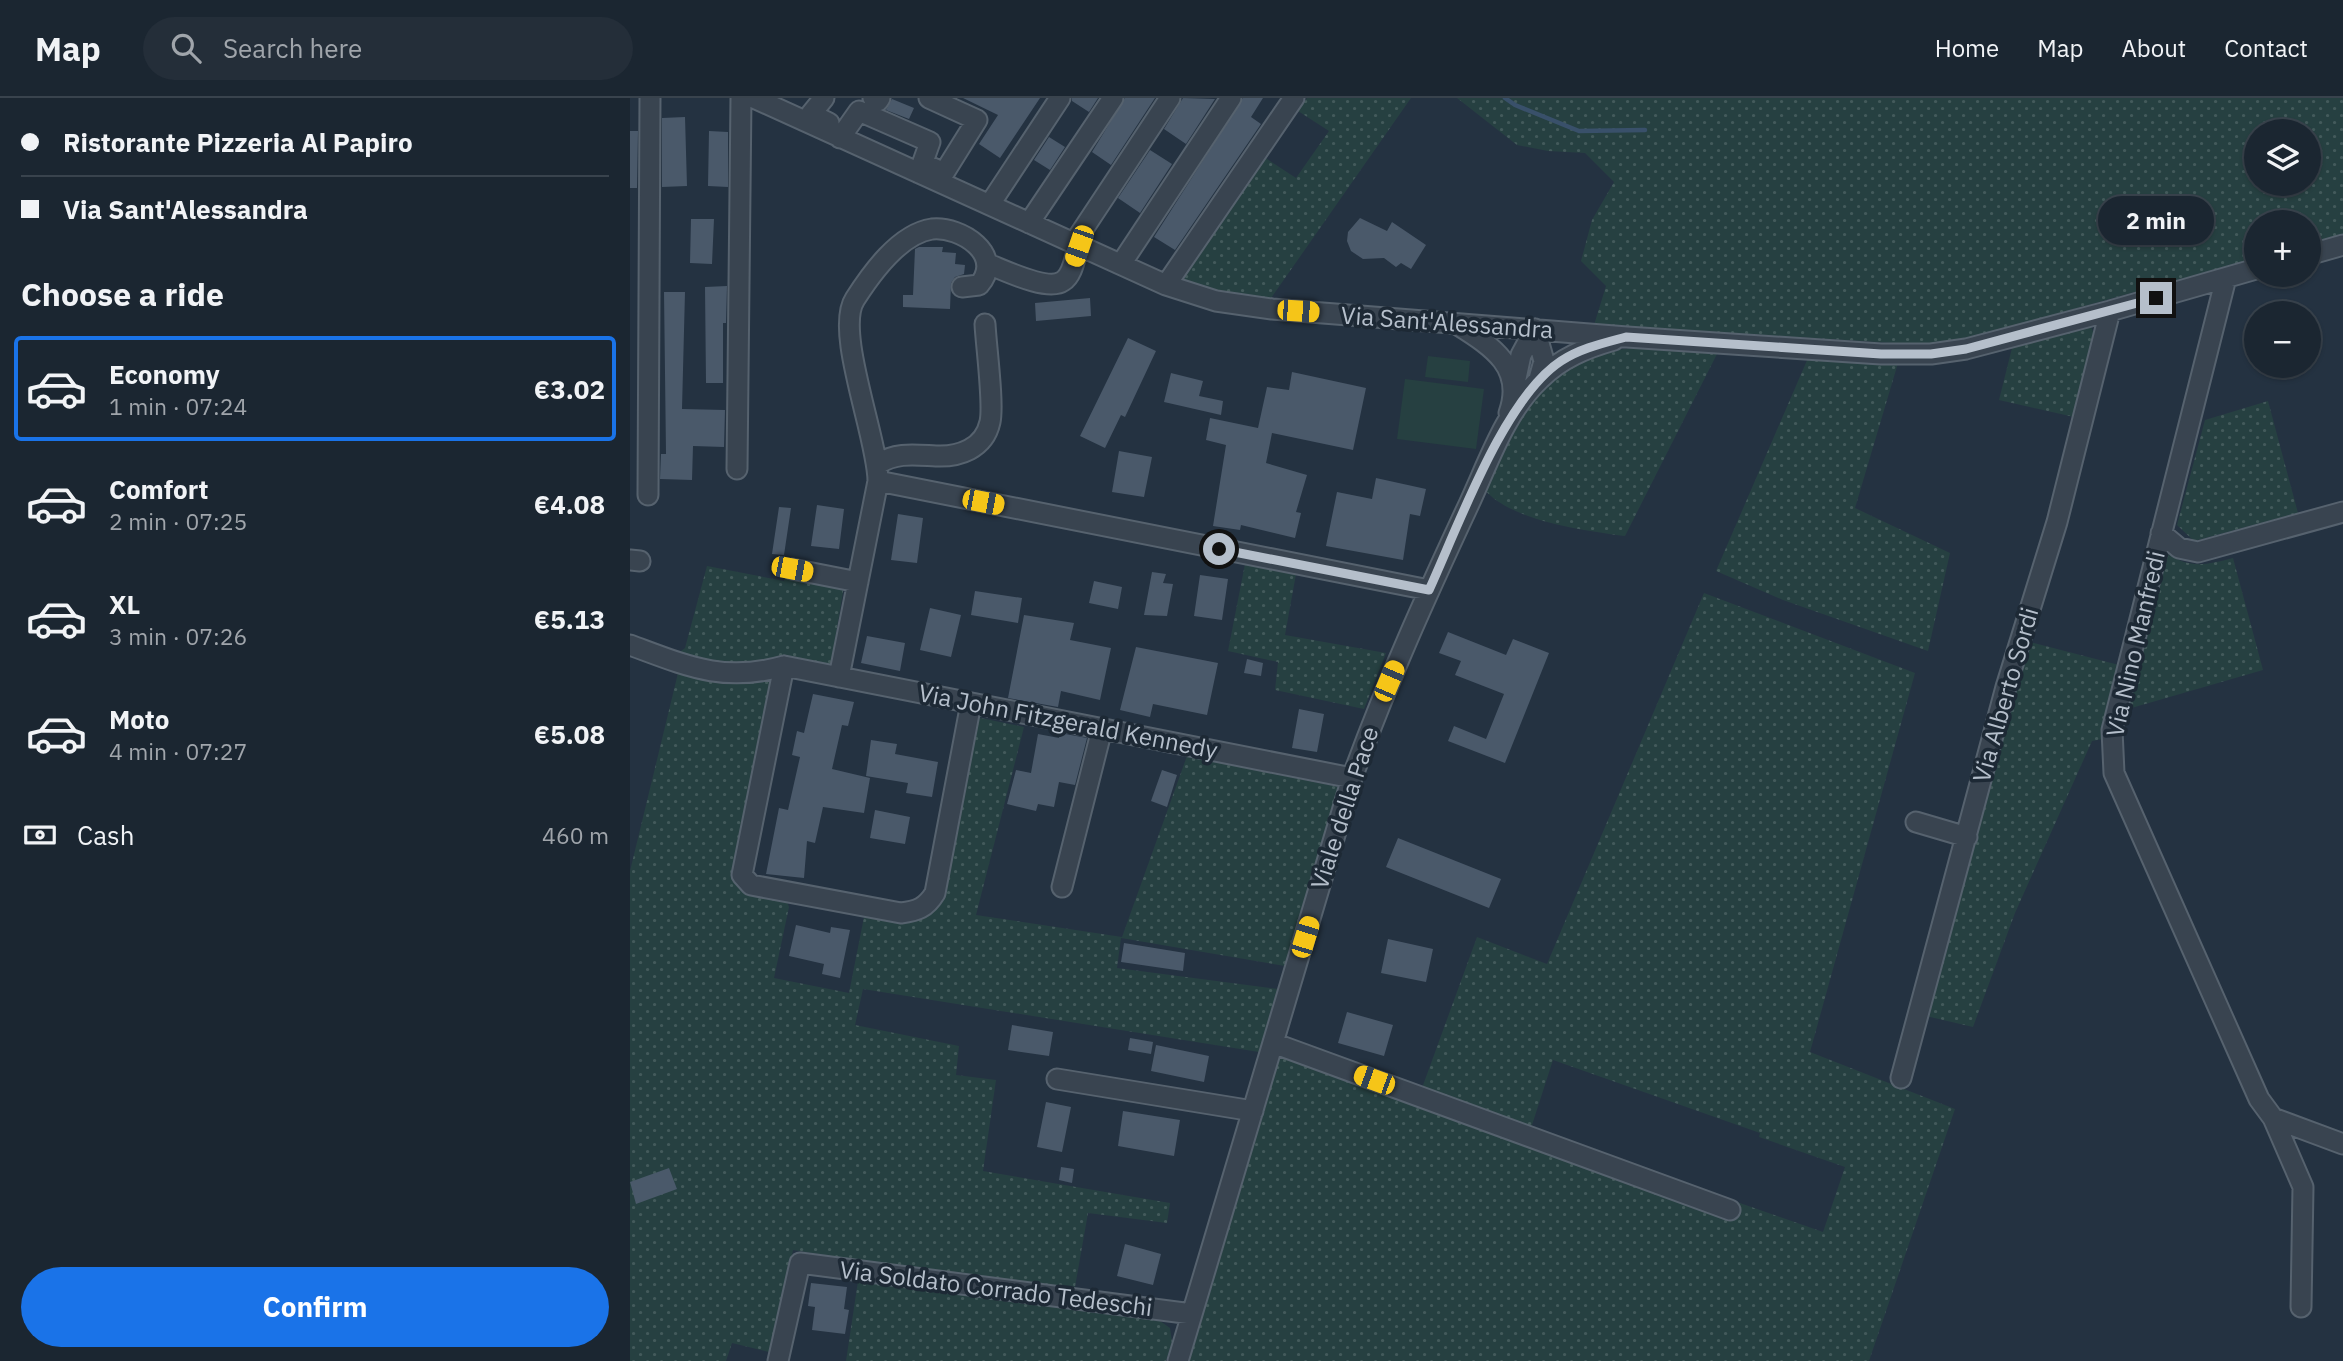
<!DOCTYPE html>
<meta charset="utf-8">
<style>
body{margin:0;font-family:"IBM Plex Sans",sans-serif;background:#242e39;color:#f1f3f6;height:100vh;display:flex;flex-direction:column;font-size:26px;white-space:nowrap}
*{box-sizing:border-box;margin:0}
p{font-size:23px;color:#a0a5ab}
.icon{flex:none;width:38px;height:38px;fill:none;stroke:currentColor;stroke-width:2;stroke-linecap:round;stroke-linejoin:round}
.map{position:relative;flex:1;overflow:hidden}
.sheet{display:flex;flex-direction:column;background:#1b2631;width:630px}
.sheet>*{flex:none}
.banner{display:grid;align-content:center;height:154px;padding:0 21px;background:#1b2631}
.fabs{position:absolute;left:1614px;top:21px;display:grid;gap:14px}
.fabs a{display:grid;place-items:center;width:77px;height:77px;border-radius:50%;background:#1b2631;box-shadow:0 2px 5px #0004,0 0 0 2px #39434d;font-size:35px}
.end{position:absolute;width:32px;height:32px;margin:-16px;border:9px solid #b5bfcb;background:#111;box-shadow:0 0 0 4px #111}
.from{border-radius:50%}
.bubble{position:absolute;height:49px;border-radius:24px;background:#1b2631;box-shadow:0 2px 5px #0004,0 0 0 2px #39434d;font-size:23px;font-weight:800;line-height:49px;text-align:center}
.car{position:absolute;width:21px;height:42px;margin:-21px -10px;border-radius:9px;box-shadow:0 0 5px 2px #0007;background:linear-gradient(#f5c518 24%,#345 0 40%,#f5c518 0 76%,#345 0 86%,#f5c518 0)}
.banner b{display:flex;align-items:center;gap:24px;height:66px;font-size:26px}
.banner b+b{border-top:2px solid #39434d}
.banner i{width:18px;height:18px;background:#f1f3f6}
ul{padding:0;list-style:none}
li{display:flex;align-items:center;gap:21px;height:105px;margin:0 14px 10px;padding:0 7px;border:4px solid transparent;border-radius:7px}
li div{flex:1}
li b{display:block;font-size:26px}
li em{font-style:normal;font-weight:800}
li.selected{border-color:#1a73e8}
li>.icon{width:63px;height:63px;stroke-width:1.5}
h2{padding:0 21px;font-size:32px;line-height:84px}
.pay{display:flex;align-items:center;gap:18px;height:77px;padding:0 21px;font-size:26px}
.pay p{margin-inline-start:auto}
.button{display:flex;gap:14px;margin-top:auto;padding:14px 21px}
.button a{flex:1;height:80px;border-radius:42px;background:#1a73e8;color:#fff;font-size:28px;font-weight:800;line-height:80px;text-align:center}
header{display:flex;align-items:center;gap:42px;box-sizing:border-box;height:98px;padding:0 35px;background:#1b2631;border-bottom:2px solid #39434d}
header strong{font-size:33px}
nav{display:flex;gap:38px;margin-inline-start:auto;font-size:24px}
.search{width:490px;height:63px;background:#242e39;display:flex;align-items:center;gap:18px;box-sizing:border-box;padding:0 24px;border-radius:38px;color:#a0a5ab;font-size:26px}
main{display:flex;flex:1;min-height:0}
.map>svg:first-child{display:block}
</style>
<header>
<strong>Map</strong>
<div class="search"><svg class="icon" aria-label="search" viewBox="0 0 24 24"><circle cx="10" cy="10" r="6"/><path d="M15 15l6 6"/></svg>Search here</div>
<nav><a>Home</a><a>Map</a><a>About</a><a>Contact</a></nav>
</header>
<main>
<section class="sheet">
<div class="banner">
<b><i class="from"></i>Ristorante Pizzeria Al Papiro</b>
<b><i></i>Via Sant'Alessandra</b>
</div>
<h2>Choose a ride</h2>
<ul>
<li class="selected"><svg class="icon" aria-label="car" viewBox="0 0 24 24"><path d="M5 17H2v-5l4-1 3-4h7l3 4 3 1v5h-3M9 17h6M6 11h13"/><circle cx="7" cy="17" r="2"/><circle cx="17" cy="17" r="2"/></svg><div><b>Economy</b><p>1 min · 07:24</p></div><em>€3.02</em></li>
<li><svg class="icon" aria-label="car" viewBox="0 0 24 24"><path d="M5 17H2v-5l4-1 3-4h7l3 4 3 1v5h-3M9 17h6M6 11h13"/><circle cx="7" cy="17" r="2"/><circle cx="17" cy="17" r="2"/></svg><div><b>Comfort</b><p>2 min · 07:25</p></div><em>€4.08</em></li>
<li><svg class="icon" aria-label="car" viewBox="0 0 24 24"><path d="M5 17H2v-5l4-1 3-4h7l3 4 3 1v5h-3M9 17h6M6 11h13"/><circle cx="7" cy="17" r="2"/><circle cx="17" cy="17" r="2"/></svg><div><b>XL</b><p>3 min · 07:26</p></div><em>€5.13</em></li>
<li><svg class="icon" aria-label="car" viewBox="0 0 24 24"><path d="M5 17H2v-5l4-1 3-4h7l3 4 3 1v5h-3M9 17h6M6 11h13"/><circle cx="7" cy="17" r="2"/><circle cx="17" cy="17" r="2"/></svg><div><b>Moto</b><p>4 min · 07:27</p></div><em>€5.08</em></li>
</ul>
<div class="pay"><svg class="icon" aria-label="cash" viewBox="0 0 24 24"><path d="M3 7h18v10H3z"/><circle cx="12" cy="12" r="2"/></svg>Cash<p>460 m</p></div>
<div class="button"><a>Confirm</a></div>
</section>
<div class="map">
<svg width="1713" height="1263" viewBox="0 0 1713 1263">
<defs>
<pattern id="grass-dots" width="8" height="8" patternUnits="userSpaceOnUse" patternTransform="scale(1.75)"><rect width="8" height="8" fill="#264041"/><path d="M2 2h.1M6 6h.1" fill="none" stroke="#435a5b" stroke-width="1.8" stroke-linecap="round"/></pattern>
</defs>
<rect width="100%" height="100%" fill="#243241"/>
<path fill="url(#grass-dots)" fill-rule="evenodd" d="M677,0H781L639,203L604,199L553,181L634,59L666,80L699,33L668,13Z
M827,0H1713V136L1678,146V124H1626V160L1351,237L1297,247L964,227L976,188L951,163L962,122L984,84L955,55L918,53L887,47ZM1626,33H1678V86H1626Z
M1460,227L1465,238L1444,319L1369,302L1382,250Z
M1002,250L1088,254L995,438C957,433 881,423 855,392C876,348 896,295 940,267C958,255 981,253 1002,250Z
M1178,260L1268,265L1225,410L1320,455L1298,553L1153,502L1086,473Z
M1638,303L1668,415L1564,443L1547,427L1575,322Z
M1536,455C1560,471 1576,467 1603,460L1633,572L1498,611Z
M615,466L666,476L655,537L756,555L734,611L645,592L648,564L598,553Z
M77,468L154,483L156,477L214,488L201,566L195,569L114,570L43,559L55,550Z
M1074,495L1285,575L1180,954L1325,1011L1239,1263H557L650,953L1102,1118L1107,1104L1193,1134L1215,1069L1129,1039L1130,1035L923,962L901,1030L792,990L847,839L917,866Z
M1400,544L1489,567L1473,641L1462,643L1385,815L1343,929L1296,918Z
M49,571L99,585L146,580L104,778L155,799L159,809L144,880L219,895L234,819L270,822L290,818L346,619L394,629L346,817L492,839L557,658L709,689L655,868L491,840L487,870L648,891L629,954L233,891L225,927L329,948L326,977L366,982L353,1073L540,1105L537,1125L458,1115L445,1189L401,1185L383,1187L163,1152L143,1255L102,1245L96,1263H0V773Z
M228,1183L407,1203L530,1223L540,1230L542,1244L536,1263H216Z"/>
<path fill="#264041" d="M798,258L840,263L838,284L795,279Z
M775,281L854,291L846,351L767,341Z"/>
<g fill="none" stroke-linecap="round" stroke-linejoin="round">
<path stroke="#39506a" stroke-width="4.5" d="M875,0L885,7L949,33L1015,32"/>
</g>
<path fill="#4a596a" d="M333,0H410L370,60L349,46L368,17Z
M442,0H468L459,14L442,3Z
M495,0H525L481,67L462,54Z
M553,0L585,1L556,46L534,31Z
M613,0H633L621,19L631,26L545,152L524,139Z
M262,1L284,10L279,21L256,12Z
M55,19L57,88L32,89V20Z
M0,33H8L7,90H0Z
M79,33L98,34V89L78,88Z
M419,39L435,49L420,72L404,62Z
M520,52L542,66L510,115L488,100Z
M730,120L757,133L762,124L796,147L781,171L771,165L766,169L754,160L733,161L721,153L717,143L718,134Z
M61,121H84L82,166L60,165Z
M289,149H313L312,154L326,155L325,166L335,167L334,176L325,179L321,185L320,211L273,209V197H283L285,151Z
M97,188L96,225H93V285H76L75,189Z
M34,194H55L52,311L95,312L94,349L63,348L62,382L30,381L31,356H36Z
M460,200L461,218L406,223L405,205Z
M498,240L526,253L495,319L491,317L475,350L450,338Z
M662,274L736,290L723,352L642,335L636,365L677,377L666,414L671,415L665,440L611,427L610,432L583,428L596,347L576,342L580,320L628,330L637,289L659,292Z
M541,275L573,283L569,298L593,303L591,317L534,304Z
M489,353L522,359L514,399L482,394Z
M746,380L796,391L790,418L780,416L773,462L696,448L707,394L742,401Z
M187,407L214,411L209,451L181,448Z
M149,409L161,410L154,457L142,456Z
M268,416L293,420L287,465L261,462Z
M522,474L536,476L533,485L543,486L537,518L514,517Z
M570,477L598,481L592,522L564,518Z
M464,483L492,489L488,511L459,505Z
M345,493L392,500L388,525L341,517Z
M300,510L331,517L321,559L290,552Z
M394,517L444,525L440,542L481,550L470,602L431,593L428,609L378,600Z
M818,534L876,557L883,541L919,555L875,665L818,643L824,628L856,641L874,596L825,577L831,563L809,555Z
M237,538L275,545L270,573L231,565Z
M506,549L588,565L577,617L523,606L520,619L490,612Z
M617,561L633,565L631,578L614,575Z
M183,596L224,604L218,628L212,627L202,671L240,680L234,715L193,709L185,745L177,743L174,780L136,776L149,710L158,712L170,659L162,657L167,633L174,635Z
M669,611L694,616L687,654L662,650Z
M430,635L457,640L445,687L429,684L424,709L408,706L406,713L377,706L386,672L401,675L408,636L429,640Z
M241,642L267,646L265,656L308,664L302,699L276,695L278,685L236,678Z
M532,672L547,677L537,709L521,703Z
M245,712L280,719L275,746L240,740Z
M768,740L871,781L859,810L756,769Z
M166,827L200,835L201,829L220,832L210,880L192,876L194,866L159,858Z
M758,841L803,851L796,884L751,875Z
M494,845L555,855L553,873L491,864Z
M717,914L763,927L754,958L708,945Z
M382,927L423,934L419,958L378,952Z
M500,940L523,944L521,956L498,952Z
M526,947L579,958L574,984L521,973Z
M416,1004L441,1009L432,1054L407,1049Z
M493,1013L550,1022L544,1058L488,1048Z
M431,1069L444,1071L442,1085L429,1082Z
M39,1070L47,1091L6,1106L0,1084Z
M495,1146L531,1156L523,1187L487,1178Z
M181,1185L217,1189L214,1211L219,1212L215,1236L182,1232L185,1209L178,1208Z"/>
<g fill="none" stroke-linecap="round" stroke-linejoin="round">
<defs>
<path id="minor" d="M124,0L536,187L586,203L642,211L997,239L1251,256H1301L1336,251L1480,213L1626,171
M194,0L181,16L199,25
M243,0L248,3L250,0
M210,40L229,13L300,44L289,75
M294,66L314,75L347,22L299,0
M360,106L430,0
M399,125L483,0
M444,145L540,0
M1678,157L1713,147
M358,166C374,172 418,194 433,183C443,177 445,158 449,147
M491,166L601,0
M1596,180L1482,632L1484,675L1629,1001L1643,1020L1713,1046
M536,187L664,0
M828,227C863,249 895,270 879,315
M905,231L914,263L909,281
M885,285L891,257L905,231
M248,366C266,354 285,357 306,358C329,359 354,351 360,324C364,306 356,247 355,226
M107,371L111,0
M248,383L799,492
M18,397L20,0
M1531,435L1549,450L1568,454L1713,414
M0,462L10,463
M162,471L228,484
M0,547C57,568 93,585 154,568L722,680
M154,568L112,777L121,787L271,815C287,813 296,810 305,795L341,605
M209,579L248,383C248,340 204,233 225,201C241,176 269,136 302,131C331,128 375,157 349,187L332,189
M1286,724L1337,739
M432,789L472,631
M643,945L1100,1112
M1271,980L1376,589L1427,424L1480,213
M427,981L623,1013
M1643,1020L1673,1089L1671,1209
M148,1263L170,1165L562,1216
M548,1263L722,680C756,586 797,496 839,406C859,363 875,314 910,281C931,260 956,250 984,242"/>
</defs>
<use href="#minor" stroke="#56626e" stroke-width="23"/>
<use href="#minor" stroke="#394450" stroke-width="19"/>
</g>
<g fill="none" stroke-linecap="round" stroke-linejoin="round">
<path stroke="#b5bfcb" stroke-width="9" d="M589,451L799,492C828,429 874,300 931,263C951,250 974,245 996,239L1251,256H1301L1336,251L1526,200"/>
</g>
<g text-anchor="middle" stroke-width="7" stroke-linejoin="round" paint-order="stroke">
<g font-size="24" fill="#b5bfcb" stroke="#1d2935">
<text transform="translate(817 225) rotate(4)" y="8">Via Sant'Alessandra</text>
<text transform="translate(1506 546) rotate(-77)" y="8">Via Nino Manfredi</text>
<text transform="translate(1376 597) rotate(-74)" y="8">Via Alberto Sordi</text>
<text transform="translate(438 624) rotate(11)" y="8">Via John Fitzgerald Kennedy</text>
<text transform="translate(715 710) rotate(-72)" y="8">Viale della Pace</text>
<text transform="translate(366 1191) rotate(7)" y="8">Via Soldato Corrado Tedeschi</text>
</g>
</g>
</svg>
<div class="fabs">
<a><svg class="icon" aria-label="layers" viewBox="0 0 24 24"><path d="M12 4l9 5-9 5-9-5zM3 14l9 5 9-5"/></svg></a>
<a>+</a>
<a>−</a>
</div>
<i class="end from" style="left:589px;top:451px"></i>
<i class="end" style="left:1526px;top:200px"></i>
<div class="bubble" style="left:1468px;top:98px;width:116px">2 min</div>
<i class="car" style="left:449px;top:148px;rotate:199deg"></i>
<i class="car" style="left:668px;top:213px;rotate:94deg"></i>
<i class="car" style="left:353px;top:404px;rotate:101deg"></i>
<i class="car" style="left:162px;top:471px;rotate:101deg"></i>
<i class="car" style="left:759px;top:583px;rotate:23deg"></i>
<i class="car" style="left:675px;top:839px;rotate:17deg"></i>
<i class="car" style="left:744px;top:982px;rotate:290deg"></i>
</div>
</main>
